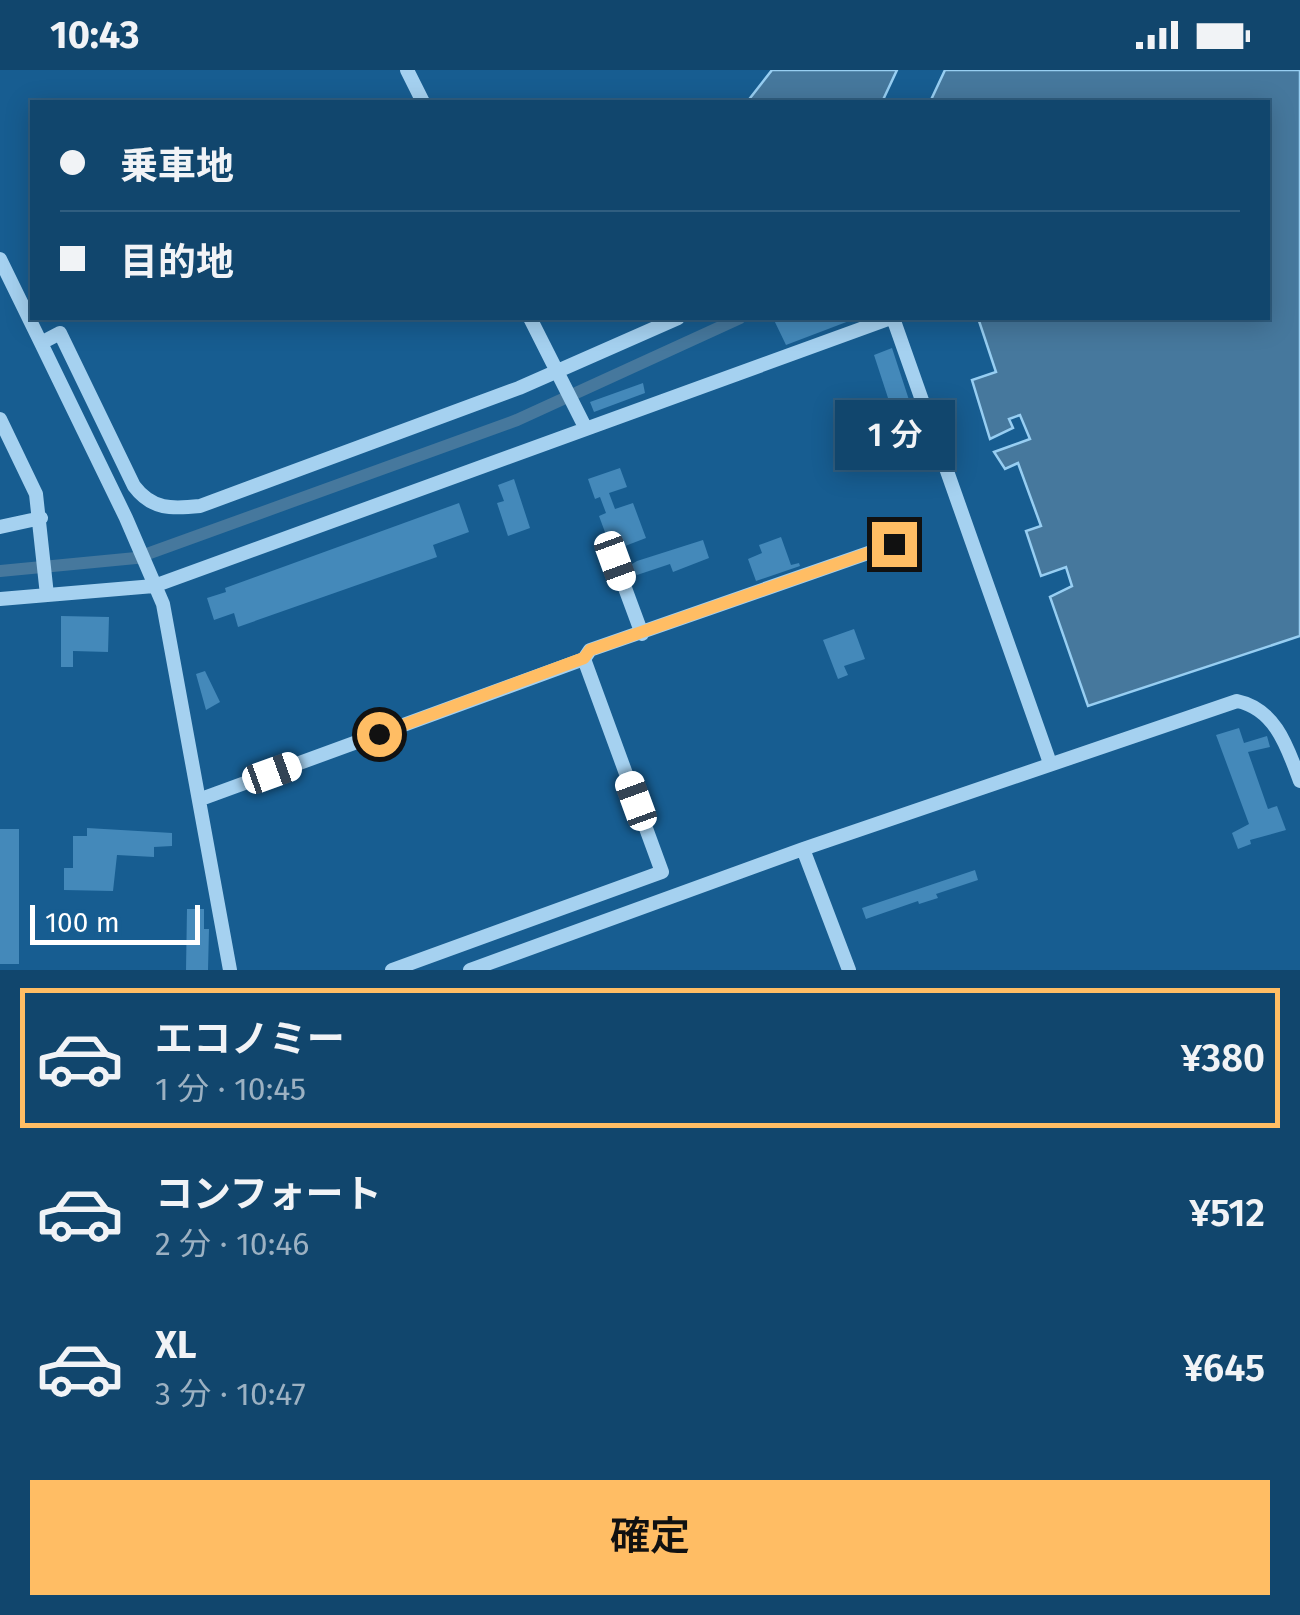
<!DOCTYPE html>
<html lang="ja">
<meta charset="utf-8">
<style>
body{margin:0;font-family:"Fira Sans","Noto Sans JP",sans-serif;background:#1a4d72;color:#f1f3f6;height:100vh;display:flex;flex-direction:column;font-size:38px;white-space:nowrap}
*{box-sizing:border-box;margin:0}
p{font-size:32px;color:#9cb1c2}
.icon{flex:none;width:55px;height:55px;fill:none;stroke:currentColor;stroke-width:2;stroke-linecap:round;stroke-linejoin:round}
.map{position:relative;height:900px;overflow:hidden}
.sheet{display:flex;flex-direction:column;background:#11466d;flex:1}
.sheet>*{flex:none}
.banner{position:absolute;left:30px;top:30px;width:1240px;height:220px;border-radius:0px;box-shadow:0 5px 25px #0003,0 0 0 2px #305e80;display:grid;align-content:center;height:220px;padding:0 30px;background:#11466d}
.scale{position:absolute;left:30px;bottom:25px;width:170px;box-sizing:border-box;padding-left:10px;border:5px solid #fff;border-top:0;font-size:28px;line-height:35px;white-space:nowrap;color:#fff;-webkit-text-stroke:8px #175d91;paint-order:stroke}
.end{position:absolute;width:45px;height:45px;margin:-22px;border:12px solid #ffbd64;background:#111;box-shadow:0 0 0 5px #111}
.from{border-radius:50%}
.bubble{position:absolute;height:70px;border-radius:0px;background:#11466d;box-shadow:0 5px 25px #0003,0 0 0 2px #305e80;font-size:32px;font-weight:600;line-height:70px;text-align:center}
.car{position:absolute;width:30px;height:60px;margin:-30px -15px;border-radius:12px;box-shadow:0 0 8px 2px #0007;background:linear-gradient(#fff 24%,#345 0 40%,#fff 0 76%,#345 0 86%,#fff 0)}
.banner b{display:flex;align-items:center;gap:35px;height:95px;font-size:38px}
.banner b+b{border-top:2px solid #305e80}
.banner i{width:25px;height:25px;background:#f1f3f6}
ul{padding:18px 0 0;list-style:none}
li{display:flex;align-items:center;gap:30px;height:140px;margin:0 20px 15px;padding:0 10px;border:5px solid transparent;border-radius:0px}
li div{flex:1}
li b{display:block;font-size:38px}
li em{font-style:normal;font-weight:600}
li.selected{border-color:#ffbd64}
li>.icon{width:90px;height:90px;stroke-width:1.5}
.cta{display:flex;gap:20px;margin-top:auto;padding:20px 30px}
.cta a{flex:1;height:115px;border-radius:0px;background:#ffbd64;color:#111;font-size:40px;font-weight:600;line-height:115px;text-align:center}
.status{display:flex;justify-content:space-between;align-items:center;height:70px;padding:0 50px;background:#11466d;direction:ltr}
.status svg{height:28px;fill:currentColor}
.map>svg:first-child{display:block}
</style>
<div class="status"><b>10:43</b><svg viewBox="0 0 49 12"><path d="M0 12V9h3v3zM5 12V6h3v6zM10 12V3h3v9zM15 12V0h3v12zM26 1h20v11H26zM47 4h2v5h-2z"/></svg></div>
<div class="map">
<svg width="1300" height="900" viewBox="0 0 1300 900">
<rect width="100%" height="100%" fill="#175d91"/>
<path fill="#46789d" stroke="#97cef2" stroke-width="2.5" d="M772,0H897L882,32H747Z
M945,0H1300V566L1088,636L1050,527L1072,516L1066,497L1041,506L1026,461L1041,456L1018,393L1005,399L994,382L1030,369L1020,345L1009,349L1013,358L990,369L972,310L996,302L978,248H1268V32H930Z"/>
<g fill="none" stroke-linecap="round" stroke-linejoin="round">
<path stroke="#46789d" stroke-width="12" d="M0,501L136,488L517,350L740,248"/>
</g>
<path fill="#4489ba" d="M773,248H857L786,275Z
M892,278L929,391L914,397L908,379L905,380L874,285Z
M643,313L645,323L594,342L590,332Z
M620,398L627,417L609,423L615,439L633,433L646,468L612,481L599,446L606,443L600,427L595,429L588,409Z
M514,409L530,458L508,466L497,433L504,431L498,415Z
M459,433L469,462L433,475L437,487L238,557L234,543L214,550L207,528L226,522L225,518Z
M781,467L791,495L799,493L800,496L756,511L748,489L762,483L759,475Z
M703,470L709,488L673,502L670,494L637,505L635,503L632,494L637,491Z
M61,546L109,547L108,582L73,581V597H61Z
M854,559L865,589L844,596L848,605L838,609L823,570Z
M205,601L220,632L206,640L196,604Z
M1239,658L1244,673L1267,666L1270,677L1248,682L1268,739L1277,736L1286,760L1250,770L1251,774L1238,779L1232,763L1249,754L1216,665Z
M87,758L172,763V776L154,777V787L117,785L113,821L64,820V798H73V766H87Z
M0,759H19V894H0Z
M975,800L978,810L936,824L938,828L919,834L918,831L866,849L862,838Z
M187,839H204V859H209L208,900H186Z"/>
<g fill="none" stroke-linecap="round" stroke-linejoin="round">
<path stroke="#a5d1f0" stroke-width="14" d="M407,0L423,32
M0,189L41,273L60,263L134,416C152,440 172,439 200,436L519,318L678,248
M530,248L585,357
M893,248L1050,693
M41,273L126,448L163,534L230,900
M0,349L36,424L47,525
M0,457L41,448
M615,491L642,564
M0,529L154,516L891,248
M201,729L584,589L590,580L894,474
M803,779L849,900
M392,900L662,802L584,589
M470,900L803,779L1237,631C1276,639 1288,679 1300,711"/>
</g>
<g fill="none" stroke-linecap="round" stroke-linejoin="round">
<path stroke="#ffbd64" stroke-width="12" d="M379,664L584,588L590,580L894,474"/>
</g>
</svg>
<div class="scale">100 m</div>
<i class="end from" style="left:379px;top:664px"></i>
<i class="end" style="left:894px;top:474px"></i>
<div class="bubble" style="left:835px;top:330px;width:120px">1 分</div>
<i class="car" style="left:615px;top:491px;rotate:160deg"></i>
<i class="car" style="left:272px;top:703px;rotate:70deg"></i>
<i class="car" style="left:636px;top:731px;rotate:340deg"></i>
<div class="banner">
<b><i class="from"></i>乗車地</b>
<b><i></i>目的地</b>
</div>
</div>
<section class="sheet">
<ul>
<li class="selected"><svg class="icon" aria-label="car" viewBox="0 0 24 24"><path d="M5 17H2v-5l4-1 3-4h7l3 4 3 1v5h-3M9 17h6M6 11h13"/><circle cx="7" cy="17" r="2"/><circle cx="17" cy="17" r="2"/></svg><div><b>エコノミー</b><p>1 分 · 10:45</p></div><em>¥380</em></li>
<li><svg class="icon" aria-label="car" viewBox="0 0 24 24"><path d="M5 17H2v-5l4-1 3-4h7l3 4 3 1v5h-3M9 17h6M6 11h13"/><circle cx="7" cy="17" r="2"/><circle cx="17" cy="17" r="2"/></svg><div><b>コンフォート</b><p>2 分 · 10:46</p></div><em>¥512</em></li>
<li><svg class="icon" aria-label="car" viewBox="0 0 24 24"><path d="M5 17H2v-5l4-1 3-4h7l3 4 3 1v5h-3M9 17h6M6 11h13"/><circle cx="7" cy="17" r="2"/><circle cx="17" cy="17" r="2"/></svg><div><b>XL</b><p>3 分 · 10:47</p></div><em>¥645</em></li>
</ul>
<div class="cta"><a>確定</a></div>
</section>
